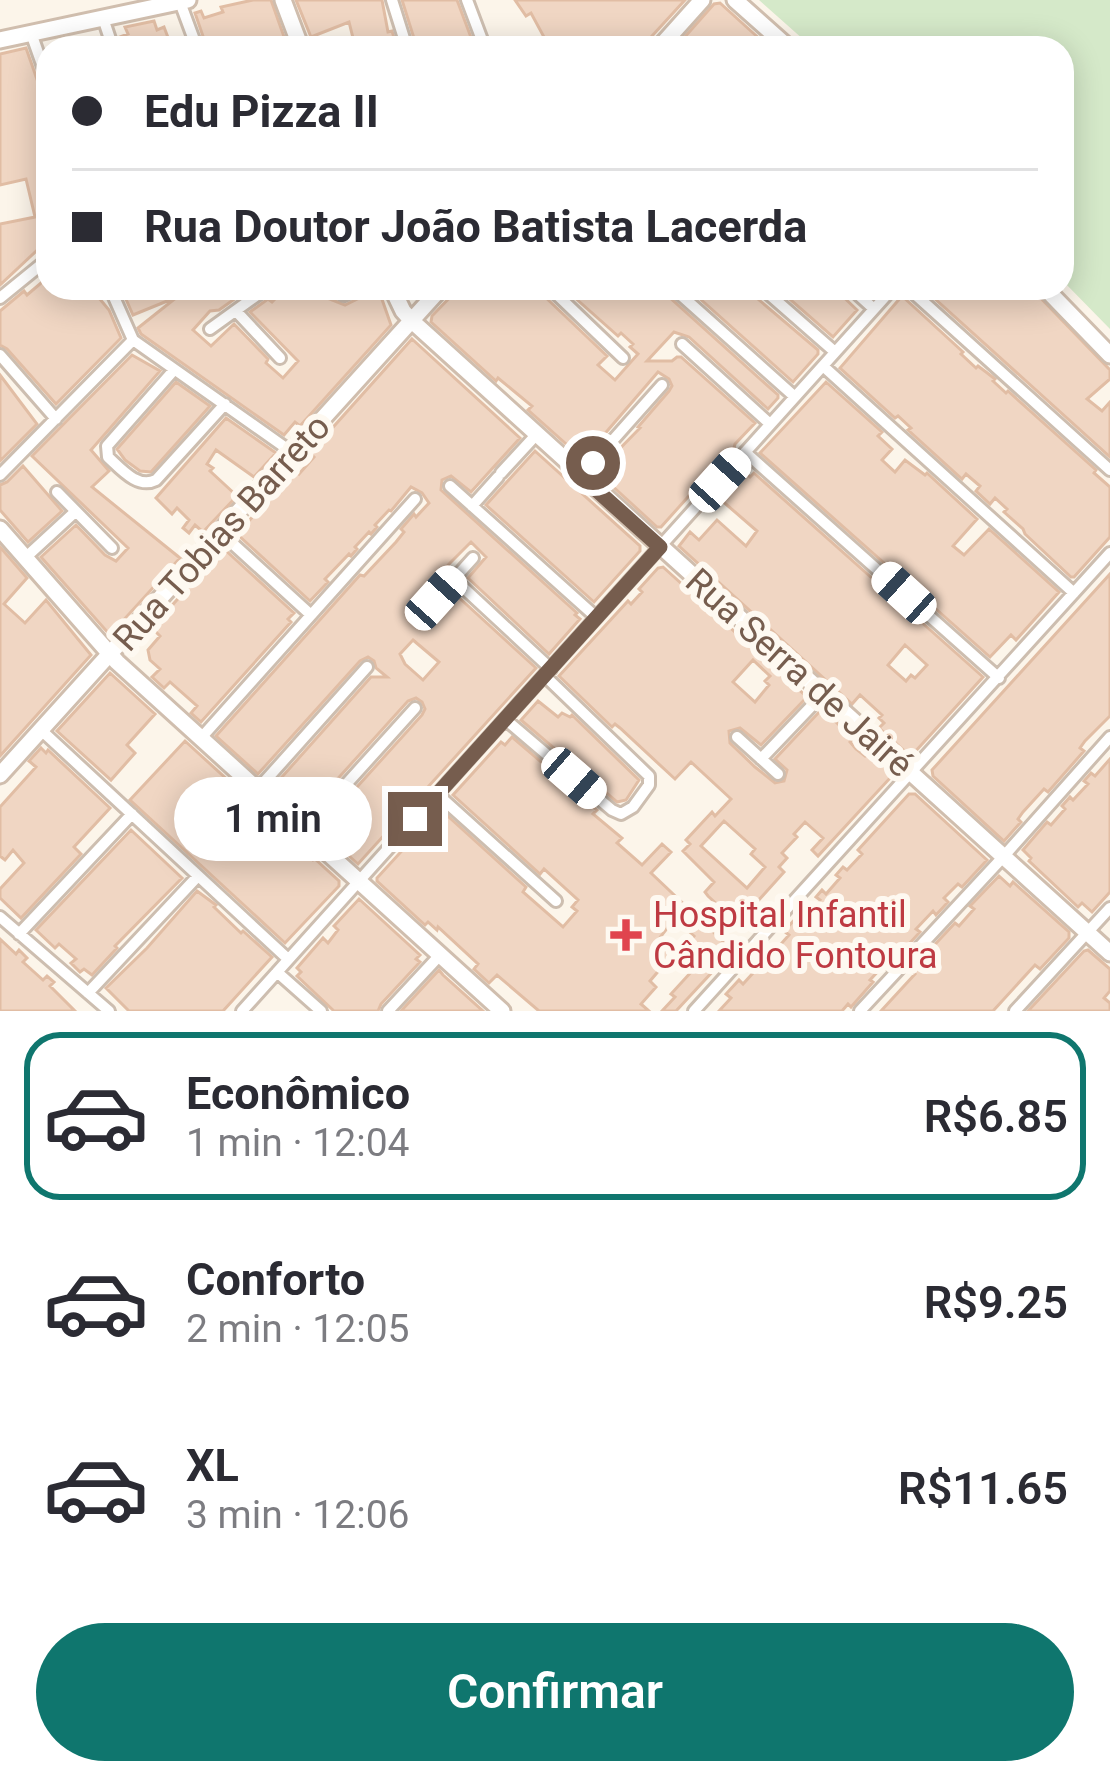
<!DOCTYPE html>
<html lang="pt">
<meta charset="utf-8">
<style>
body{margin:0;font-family:Roboto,sans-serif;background:#f2f2f3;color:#2b2b33;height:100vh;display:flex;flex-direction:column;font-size:45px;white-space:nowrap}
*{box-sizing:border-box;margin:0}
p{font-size:39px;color:#7c7c81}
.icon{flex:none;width:66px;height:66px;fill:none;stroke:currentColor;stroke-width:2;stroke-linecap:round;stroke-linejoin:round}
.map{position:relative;height:1011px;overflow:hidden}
.panel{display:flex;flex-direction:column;background:#fff;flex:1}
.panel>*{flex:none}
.top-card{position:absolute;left:36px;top:36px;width:1038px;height:264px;border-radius:36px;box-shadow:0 6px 30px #0003;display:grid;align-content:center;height:264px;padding:0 36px;background:#fff}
.end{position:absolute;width:54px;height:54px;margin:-27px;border:15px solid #765d4e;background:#fff;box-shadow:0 0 0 6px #fff}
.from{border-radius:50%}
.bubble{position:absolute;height:84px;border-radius:42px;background:#fff;box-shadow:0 6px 30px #0003;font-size:39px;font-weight:600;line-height:84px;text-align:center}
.car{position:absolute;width:36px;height:72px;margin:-36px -18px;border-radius:15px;box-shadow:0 0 9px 3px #0007;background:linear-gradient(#fff 24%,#345 0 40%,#fff 0 76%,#345 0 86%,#fff 0)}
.top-card b{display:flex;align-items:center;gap:42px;height:114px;font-size:45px}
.top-card b+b{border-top:3px solid #e1e1e2}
.top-card i{width:30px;height:30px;background:#2b2b33}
ul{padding:21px 0 0;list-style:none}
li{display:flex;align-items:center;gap:36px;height:168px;margin:0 24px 18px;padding:0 12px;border:6px solid transparent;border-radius:36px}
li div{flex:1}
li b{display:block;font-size:45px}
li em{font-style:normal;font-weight:600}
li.active{border-color:#0f766e}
li>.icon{width:108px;height:108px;stroke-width:1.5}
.cta{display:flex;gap:24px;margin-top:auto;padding:24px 36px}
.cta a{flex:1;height:138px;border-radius:72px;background:#0f766e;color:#fff;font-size:48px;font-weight:600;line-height:138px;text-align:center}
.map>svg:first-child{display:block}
</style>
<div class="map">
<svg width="1110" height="1011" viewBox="0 0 1110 1011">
<rect width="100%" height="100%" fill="#fcf5ea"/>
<path fill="#d5e9c9" d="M759,0H1110V329L1062,280V48H813Z"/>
<path fill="#f0d6c3" stroke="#e1bda4" stroke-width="3" fill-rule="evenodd" d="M253,0H271L288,48H207L195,13L201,11L204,18L223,12L221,7Z
M296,0H382L388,32L392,31L395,41L392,42L394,48H325V45L353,38L349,22L311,37Z
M402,0H457L475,48H417Z
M515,0H685L641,48H540L536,41L544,37L531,13L526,16Z
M720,3L752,32L770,48H675L714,4Z
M154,21L157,30L164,27L172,48H123L120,37L128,34L125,27Z
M26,48L39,85L48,91V240L0,285V224L35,217L26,179L0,185V54Z
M48,277V288H100L103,295L99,298L109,310L121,338L56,404L7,349L0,345V311L24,291L27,295Z
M121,288H250L219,310L210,311L193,330L211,346L234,324L268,359L266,363L283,378L298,361L250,312L268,299L272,302L285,289L290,294L296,288H316L327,298L345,305L363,296L368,288H378L391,325L300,426L295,422L284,435L141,334L138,328L177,297L133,315Z
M459,288H540L543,295L607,356L598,365L615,380L638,354L630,347L633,344L621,333L618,336L564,288H659L778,395V398L768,409L689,337L674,332L647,361H672L677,357H681L755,423L735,444L733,451L731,449L661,527H657L597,472L640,428L638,427L669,391L672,386L669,379L658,372L583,459L528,410L532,406L498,378L496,381L431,322L432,316Z
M688,288H745L818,350V354L793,382Z
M777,288H834L857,310L833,337Z
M923,288H1022L1026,292L1031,288L1110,370V379L1087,399L1102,411L1110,402V457Z
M902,296L963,352L961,354L976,368L978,366L986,372L995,379L993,381L1006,393L1008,391L1096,470L1094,473L1110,487V537L1074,577H1071L1025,534L1023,529L1004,512L1007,509L995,498L990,504L976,491L980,486L966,474L962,479L908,430L911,428L898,416L895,418L840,368Z
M412,339L520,438L471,492L451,476L442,480L441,490L577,613L575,615L580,619L549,654L468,578L486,557L471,542L450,563L439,575L442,577L419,603L432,615L455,594L536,668L358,864L319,829L422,715L425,709L422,702L416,698L408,701L304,816L273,787L371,677H387L376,668L374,661L368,657L360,661L258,774L216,736L360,575L364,576L396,542L404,532L401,529L414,514L416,517L429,503L422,493L411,487L391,511L389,510L375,525L377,527L371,534L369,532L355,547L357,549L351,556L349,554L325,579L328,582L310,601L237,534L295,470L299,474L314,457L310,453ZM413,640L439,662L423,680L405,664L400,654Z
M132,355L160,371L91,450L109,471L92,487L180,558L110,635L41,557L76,525L105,555L116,561L128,548L32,456Z
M0,375L37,424L0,461Z
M176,382L210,406L151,472L140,471L125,460L117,449Z
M826,382L882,432L878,436L892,449L882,460L895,472L905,460L925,475L927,473L977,519L953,546L964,555L989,529L1059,592L1016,640L1011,635L990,657L760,453Z
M226,418L276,453L254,477L216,450L207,464L213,468L210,471L237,496L203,532L195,525L189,533L183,528L189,520L177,508L172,514L156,498Z
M535,451L640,546V551L594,602L486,505Z
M23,466L62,511L28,542L0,510V485L7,482Z
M744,472L750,477L754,473L983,677L913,754H908L879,728L884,723L879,718L882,715L860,695L852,704L679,546L690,532L699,540L717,520L746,546L757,531L720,499ZM905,645L927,665L915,678L911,675L906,681L888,665Z
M0,547L27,578L4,604L25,623L46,600L91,655L0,756Z
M223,548L294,613L288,619L291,622L201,722L191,713L197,706L170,682L164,688L152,677L160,669L150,660L148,650L160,636L152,628Z
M663,567L807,697L761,745L740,728L729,731L730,743L755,767L775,783L784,781L787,770L775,759L822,709L853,738L850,742L856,749L865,756L869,752L891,771V777L818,856L812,850L823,838L805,822L794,834L797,837L782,853L787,858L779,867L784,872L748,912L743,908L733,919L708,896L705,892L714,882L683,851L690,844L686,840L712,812L715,816L731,799L691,762L675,779L620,728L615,724L612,727L559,676L628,601L631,604L642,592L639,589L658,568ZM753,660L770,676L765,681L769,685L755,702L733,682ZM724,821L755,849L751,854L765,867L747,888L701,846Z
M1110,574V716L1085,741L1080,748L1084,751L1048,792L1044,789L1023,812L1018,819L1021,822L1004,841L933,776L932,770Z
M110,673L155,714L127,745L135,753L111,780L57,731Z
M538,701L558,717L562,713L570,717L572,715L639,780L626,800L617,802L521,720Z
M512,737L553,772L550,775L575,797L578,794L597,810L593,814L622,838L617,843L642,865L662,844L671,852L651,873L728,946L711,965L715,969L676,1011H662L675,997L671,994L704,958L687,944L694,936L675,918L658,940L673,954L650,981L656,987L641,1004L649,1011H539L497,975L489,983L474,969L478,964L438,927L437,930L428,922L425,925L377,881V878L440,809L526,887L523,892L563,927L577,911L572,907L578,900L544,869L540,874L453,795L501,742L505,745Z
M185,741L231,783L229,786L242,798L244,795L313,860L315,859L339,881V886L285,943L130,800Z
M41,748L46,753L48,750L110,808L74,847L81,854L21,918L0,898V889L24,863L13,850L5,860L0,856V807L36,767L29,761Z
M1110,759V892L1092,912L1082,903L1078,907L1029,861L1031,858L1023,850L1047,822L1051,825L1065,809L1062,806L1070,797L1073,800L1088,784L1084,781L1091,773L1095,776Z
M909,794H915L987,860L962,887L958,884L944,898L948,902L936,915L933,911L916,929L920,932L886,969L883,966L870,980L873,982L851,1007L848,1004L842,1011H719L731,998L726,994L739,980L743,984L763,962L759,959L768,949L773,953L789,935L784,931L800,914L804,918L820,900L816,897L822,890L826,894L840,878L836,875L843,867L847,870L862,854L858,850Z
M131,830L182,878L115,946L117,948L92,975L84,969L80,972L71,963L76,959L59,944L55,948L36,930Z
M999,876L1010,886L1013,882L1069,932V938L1040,969L1035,965L993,1011H881L915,974L911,970L955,923L959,926L974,909L970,906Z
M197,891L216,905L214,907L241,933L243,931L272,957L223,1011H129L106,988L147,948Z
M359,899L420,955L416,959L420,962L381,1004L378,1011H334L297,976L301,972L297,968L323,938L328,943L338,930L334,926Z
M0,939L16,954L19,950L27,958L23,962L43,980L47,976L54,982L50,986L75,1011H0Z
M1088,950L1110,969V991L1104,998L1110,1003V1011H1028L1084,951Z
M439,970L443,975L483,1011H401Z"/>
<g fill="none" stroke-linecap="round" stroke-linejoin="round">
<defs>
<path id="street" d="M392,0L407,48
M467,0L485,48
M180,2L197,48
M103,18L113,48
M31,33L48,81
M110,288L133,340L293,453
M332,288L344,295L358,288
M550,288L623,358
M673,288L795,397
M762,288L835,352
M851,288L874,309
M908,288L1110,470
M0,298L48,259
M236,311L280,358
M210,329L267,288
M682,344L770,424
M0,355L56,419
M823,366L1074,593
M174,370L107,446L108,457C122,470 138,489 156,480L225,404
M745,452L999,678
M501,473L536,435
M0,475L133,340
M581,476L662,385
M450,486L596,617
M57,492L112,548
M472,506L498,477
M221,533L311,615
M25,558L75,512
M454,579L551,669
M436,599L473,558
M505,719L612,810L621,814L633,807L649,785V776L545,676
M41,730L288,959
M737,737L778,774
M201,738L415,499
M761,759L824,693
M257,790L367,667
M437,794L556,901
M303,832L415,708
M0,917L109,1011
M19,934L132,814
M277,972L321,1011
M88,993L198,876
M242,1011L893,288
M388,1011L440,955
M694,1011L1110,553
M860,1011L1004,856L1110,737
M1015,1011L1110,908"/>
<path id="secondary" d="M283,0L301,48
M735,0L789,48
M0,40L188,0
M659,48L702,0
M392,288L403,311L412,321L1110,953
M1045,288L1110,355
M0,529L117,662L502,1011
M0,775L441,288"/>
</defs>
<use href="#street" stroke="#cdbeb0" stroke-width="16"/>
<use href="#secondary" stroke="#d0beae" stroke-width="21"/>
<use href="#street" stroke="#fff" stroke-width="10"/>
<use href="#secondary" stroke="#fff" stroke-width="15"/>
</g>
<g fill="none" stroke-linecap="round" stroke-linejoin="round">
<path stroke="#765d4e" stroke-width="15" d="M415,819L660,547L581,476L593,463"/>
</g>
<path fill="#e0444e" stroke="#fef9f1" stroke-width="4.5" d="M620 917h12v12h12v12h-12v12h-12v-12h-12v-12h12z"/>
<g text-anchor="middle" stroke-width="12" stroke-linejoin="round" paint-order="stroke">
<g font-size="36" fill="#765d4e" stroke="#fef9f1">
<text transform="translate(221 532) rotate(-48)" y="13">Rua Tobias Barreto</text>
<text transform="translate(800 672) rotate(42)" y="13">Rua Serra de Jairé</text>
</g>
<g font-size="36" fill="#be3a42" stroke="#fef9f1" text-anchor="start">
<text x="653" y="927">Hospital Infantil<tspan x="653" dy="41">Cândido Fontoura</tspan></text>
</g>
</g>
</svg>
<i class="end from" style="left:593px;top:463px"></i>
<i class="end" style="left:415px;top:819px"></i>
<div class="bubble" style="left:174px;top:777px;width:198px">1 min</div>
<i class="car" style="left:720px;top:480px;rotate:42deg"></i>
<i class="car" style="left:904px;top:593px;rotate:312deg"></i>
<i class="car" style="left:436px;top:598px;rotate:42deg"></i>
<i class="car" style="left:574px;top:778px;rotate:131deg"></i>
<div class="top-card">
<b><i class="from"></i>Edu Pizza II</b>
<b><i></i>Rua Doutor João Batista Lacerda</b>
</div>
</div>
<section class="panel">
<ul>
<li class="active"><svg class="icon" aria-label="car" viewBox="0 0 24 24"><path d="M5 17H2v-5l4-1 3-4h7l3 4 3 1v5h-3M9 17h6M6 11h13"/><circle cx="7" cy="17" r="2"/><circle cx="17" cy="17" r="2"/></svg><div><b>Econômico</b><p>1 min · 12:04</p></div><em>R$6.85</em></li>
<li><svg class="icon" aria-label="car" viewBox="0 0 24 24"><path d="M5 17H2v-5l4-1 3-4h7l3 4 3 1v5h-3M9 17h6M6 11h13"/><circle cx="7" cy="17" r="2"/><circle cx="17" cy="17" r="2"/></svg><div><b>Conforto</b><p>2 min · 12:05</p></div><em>R$9.25</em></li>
<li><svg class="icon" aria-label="car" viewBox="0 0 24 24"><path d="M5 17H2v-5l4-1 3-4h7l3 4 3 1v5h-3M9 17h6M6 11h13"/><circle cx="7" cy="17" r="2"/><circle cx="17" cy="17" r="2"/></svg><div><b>XL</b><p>3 min · 12:06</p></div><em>R$11.65</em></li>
</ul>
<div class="cta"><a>Confirmar</a></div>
</section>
